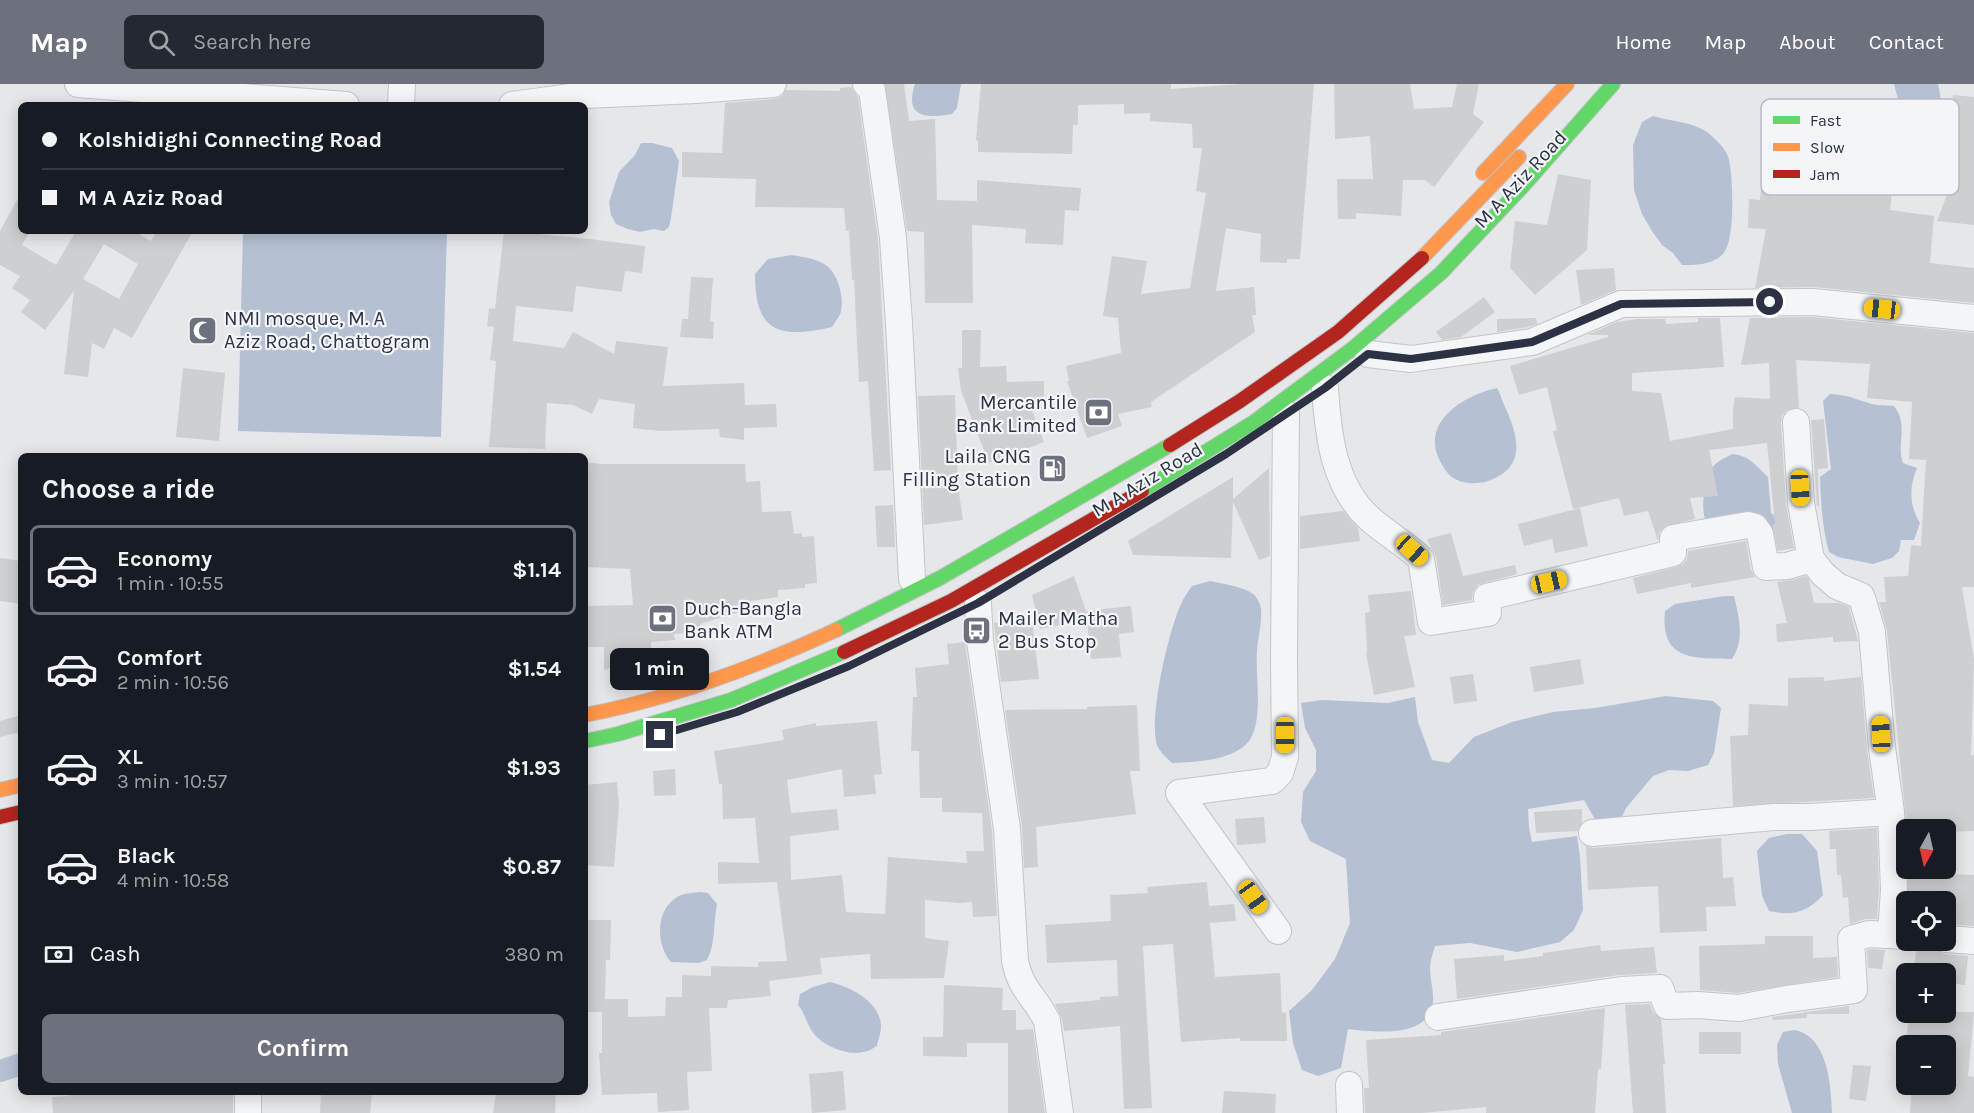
<!DOCTYPE html>
<meta charset="utf-8">
<style>
body{margin:0;font-family:Karla,sans-serif;background:#242831;color:#f1f3f6;height:100vh;display:flex;flex-direction:column;font-size:22px;white-space:nowrap}
*{box-sizing:border-box;margin:0}
p{font-size:20px;color:#9ea1a6}
.icon{flex:none;width:33px;height:33px;fill:none;stroke:currentColor;stroke-width:2;stroke-linecap:round;stroke-linejoin:round}
.map{position:relative;flex:1;overflow:hidden}
.side{position:absolute;left:18px;top:369px;width:570px;height:642px;display:flex;flex-direction:column;background:#171b24;border-radius:9px;box-shadow:0 3px 15px #0003}
.side>*{flex:none}
.guide{position:absolute;left:18px;top:18px;width:570px;height:132px;border-radius:9px;box-shadow:0 3px 15px #0003;display:grid;align-content:center;height:132px;padding:0 24px;background:#171b24}
.needle{width:39px;rotate:188deg}
.controls{position:absolute;left:1896px;top:735px;display:grid;gap:12px}
.controls a{display:grid;place-items:center;width:60px;height:60px;border-radius:9px;background:#171b24;box-shadow:0 3px 15px #0003;font-size:30px}
.end{position:absolute;width:27px;height:27px;margin:-14px;border:8px solid #2c3243;background:#fff;box-shadow:0 0 0 3px #fff}
.from{border-radius:50%}
.bubble{position:absolute;height:42px;border-radius:9px;background:#171b24;box-shadow:0 3px 15px #0003;font-size:20px;font-weight:700;line-height:42px;text-align:center}
.car{position:absolute;width:18px;height:36px;margin:-18px -9px;border-radius:8px;box-shadow:0 0 4px 2px #0007;background:linear-gradient(#f5c518 24%,#345 0 40%,#f5c518 0 76%,#345 0 86%,#f5c518 0)}
.guide b{display:flex;align-items:center;gap:21px;height:57px;font-size:22px}
.guide b+b{border-top:2px solid #363941}
.guide i{width:15px;height:15px;background:#f1f3f6}
ul{padding:0;list-style:none}
li{display:flex;align-items:center;gap:18px;height:90px;margin:0 12px 9px;padding:0 12px;border:3px solid transparent;border-radius:9px}
li div{flex:1}
li b{display:block;font-size:22px}
li em{font-style:normal;font-weight:700}
li.current{border-color:#6d717d}
li>.icon{width:54px;height:54px;stroke-width:1.5}
h2{padding:0 24px;font-size:27px;line-height:72px}
.pay{display:flex;align-items:center;gap:15px;height:66px;padding:0 24px;font-size:22px}
.pay p{margin-inline-start:auto}
.primary-button{display:flex;gap:12px;margin-top:auto;padding:12px 24px}
.primary-button a{flex:1;height:69px;border-radius:9px;background:#6d717d;color:#fff;font-size:24px;font-weight:700;line-height:69px;text-align:center}
header{display:flex;align-items:center;gap:36px;box-sizing:border-box;height:84px;padding:0 30px;background:#6d717d;color:#fff}
header strong{font-size:28px}
nav{display:flex;gap:33px;margin-inline-start:auto;font-size:21px}
.search{width:420px;height:54px;background:#242831;display:flex;align-items:center;gap:15px;box-sizing:border-box;padding:0 21px;border-radius:9px;color:#9ea1a6;font-size:22px}
.map>svg:first-child{display:block}
</style>
<header>
<strong>Map</strong>
<div class="search"><svg class="icon" aria-label="search" viewBox="0 0 24 24"><circle cx="10" cy="10" r="6"/><path d="M15 15l6 6"/></svg>Search here</div>
<nav><a>Home</a><a>Map</a><a>About</a><a>Contact</a></nav>
</header>
<div class="map">
<svg width="1974" height="1029" viewBox="0 0 1974 1029">
<rect width="100%" height="100%" fill="#e5e7ea"/>
<path fill="#b5c0d3" d="M915,0H961L957,24L952,30C925,35 904,33 915,0Z
M1894,0H1938C1942,18 1949,62 1935,76C1932,79 1927,81 1923,84L1914,80L1905,69L1900,57L1892,51L1882,30L1898,15Z
M1653,32C1676,39 1699,37 1716,56C1722,62 1727,68 1729,76C1733,94 1735,151 1725,167C1716,181 1696,181 1682,181L1673,169L1662,161L1652,147L1642,130L1634,106L1633,61L1642,38Z
M641,59H652L672,64L679,77L671,134L669,143L664,147L654,145L640,148L628,145L616,140L611,131L609,118L619,88L635,71Z
M243,147H447L441,353L238,347Z
M792,171C803,173 814,174 824,180C838,188 844,212 841,227C840,232 835,238 832,243C779,255 755,249 755,190L768,175Z
M1497,304C1501,311 1502,317 1506,325C1519,354 1526,384 1488,397C1480,400 1465,400 1457,396C1448,392 1443,383 1439,375C1421,337 1465,311 1497,304Z
M1830,310C1848,311 1852,314 1869,319C1876,322 1886,321 1894,322C1909,341 1896,359 1903,379L1917,384C1909,403 1909,421 1920,439L1914,456H1901L1899,467L1892,474L1873,480L1838,473L1829,468C1822,443 1821,419 1820,393L1831,385L1823,317Z
M1732,370C1748,371 1757,382 1768,393L1771,429L1777,434L1778,441L1773,445L1713,440L1705,435C1701,422 1704,396 1712,384C1717,377 1725,374 1732,370Z
M1210,497C1223,500 1242,502 1253,510C1257,513 1261,521 1261,526C1262,539 1258,553 1257,567C1255,591 1264,637 1249,657C1233,677 1195,678 1172,679C1167,674 1159,667 1157,661C1148,636 1169,543 1182,518C1184,513 1188,508 1192,502Z
M1725,512H1734C1739,534 1745,555 1732,575C1694,574 1660,577 1665,527L1675,520Z
M1666,612L1713,617L1721,624L1714,669L1708,681L1688,687L1669,686L1653,692L1626,724L1620,737L1597,739L1584,716L1528,725L1529,744L1532,758L1577,752L1580,773L1583,826L1574,846L1560,858L1517,868L1470,859L1435,862C1433,869 1430,877 1430,885C1430,896 1434,907 1433,918C1430,955 1373,948 1348,945L1341,984L1318,992L1302,986L1293,959L1289,927L1312,906L1335,875L1350,839L1346,775L1310,757L1301,738L1303,708L1316,687V666L1305,644L1301,619L1322,616L1388,619L1415,613L1418,638L1432,676L1449,679L1474,653L1512,638L1553,628L1595,624Z
M1787,750H1802L1817,767L1823,811C1807,829 1791,832 1769,827L1762,812L1757,767L1769,754Z
M701,808L708,809L717,820C713,839 716,859 707,876L699,879L671,878C657,863 655,831 673,816C680,809 691,809 701,808Z
M830,898C851,903 881,918 881,943C881,949 878,956 877,962C873,964 868,968 863,968C846,972 821,961 812,947C806,938 805,929 798,921L800,910L813,903Z
M1795,946C1828,953 1831,1001 1832,1029H1792L1778,980L1777,961L1783,948Z"/>
<g fill="none" stroke-linecap="round" stroke-linejoin="round">
<path stroke="#b5c0d3" stroke-width="22" d="M0,987L21,980"/>
</g>
<path fill="#cdcfd2" fill-rule="evenodd" d="M885,0H904L909,37L935,35L937,116L977,117V96L1081,104L1079,127L1065,126L1063,161L1025,159L1026,145L972,141L973,219H925L924,148L907,147Z
M981,0H1171V5L1241,0H1314L1300,175H1287V179L1260,178L1261,150L1226,144L1216,207L1254,203L1256,231H1252L1255,248L1151,318L1152,323L1118,330L1122,342L1087,354L1067,297H1069L1066,282L1121,269L1118,234L1103,232L1112,172L1147,177L1141,210L1190,204L1206,109L1196,107L1202,64H1193L1192,40L1150,37V29L1124,30V20L1078,21V41H1073L1072,70L978,68V57L976,56Z
M1334,0H1410L1414,25L1452,23L1457,0H1479L1473,30L1484,38L1434,103L1425,96H1403L1401,132L1356,129V135H1338L1337,95H1373L1370,52L1335,55Z
M851,3L858,13L878,156L891,386L874,387L868,297L859,298L854,196H852L849,147H846L844,124L755,123L756,95L682,93V68L722,69L725,19L774,15L782,12L786,6L840,7V4Z
M1953,11L1974,13V141L1937,137L1950,103L1956,54L1948,53Z
M1835,55L1897,61L1890,126L1934,132L1930,179L1974,184V219L1814,203L1755,204L1766,145L1748,144L1749,115L1760,116L1763,86L1803,90L1807,57L1835,60Z
M1558,90L1591,96L1587,166L1535,211L1510,184L1515,137L1547,141Z
M21,109V147H30L22,161L56,181L76,147H134L151,157L157,147H193L132,254L114,244L104,265L92,259L88,293L64,290L74,207L45,246L21,228L30,216L12,204L20,192L0,181V147ZM104,160L138,180L119,215L83,195Z
M504,147L590,155L645,162L642,189L625,187L622,208L576,202L573,228L516,222L513,257L564,264L573,248L614,270L616,257L668,263L663,302L744,299L745,321L776,320L777,343L744,344V356L720,353L719,345L660,347L633,344L635,320L599,315L592,330L573,321L547,319L545,365L489,363L496,277L490,276L494,243L487,242L489,224L495,225Z
M1614,184L1616,206L1581,221L1576,186Z
M691,193L713,194L710,237L714,238L713,255L680,253L682,235H688Z
M1484,213L1495,228L1461,253L1442,256L1436,248Z
M1812,233L1974,249V503H1962L1974,576L1971,671H1974V747L1946,748V746H1907L1887,547L1879,518H1886L1884,493L1908,492L1911,461L1921,462L1926,376L1909,375L1912,318L1867,314L1870,280L1796,276L1799,324L1787,326L1782,332L1781,339L1786,420L1794,464L1778,467L1772,441L1775,440L1767,359L1709,366L1718,412L1690,414L1695,435L1665,442L1659,448L1658,457L1648,427L1624,432L1619,414L1573,425L1553,347L1557,346L1547,303L1519,311L1510,282L1608,253V251H1587L1617,238L1637,235H1665L1666,240L1698,238V234H1720L1724,283L1632,289V307L1661,309L1670,357L1733,345V326L1735,313L1770,315L1769,279L1741,281L1750,234Z
M1536,234L1537,240L1528,243L1497,248V235Z
M962,246H981L980,283L1006,282L1007,298L1044,297V326H1032L1044,358L989,379L961,307L958,284H962Z
M183,284L225,289L219,357L176,353Z
M955,311L958,402L963,436L924,441L918,312Z
M1824,335L1828,384L1818,385L1819,422H1817L1811,336Z
M585,378L602,380H745L746,398L760,397L762,428L791,427L794,450L802,449V453L814,452L817,499L805,500V504L778,506V513L750,517L752,524L700,540L701,548L674,550L675,556L651,558V571L604,586V563H585V522L633,521L630,485L585,483Z
M1269,384L1270,472L1259,476L1233,418L1231,474L1133,471L1128,457L1233,393V415Z
M893,421L895,463H877L875,422Z
M1580,424L1588,462L1555,469L1552,455L1524,462L1518,440Z
M1343,427L1358,444L1360,457L1300,465V432Z
M1451,449L1463,492L1515,481L1517,490L1478,501L1473,508L1472,516L1443,521L1436,473L1427,455Z
M1746,457L1751,486L1755,493L1691,504V499L1637,510L1633,494L1682,481L1687,475L1688,467Z
M0,474L21,477V520L0,517Z
M1074,492L1086,527L1131,522L1134,548L1119,550L1121,573L1091,575L1087,536L1040,545L1032,511Z
M1806,492L1809,496L1814,519H1839L1849,523L1858,557L1833,558V553L1777,558L1776,540L1787,539L1777,498L1791,496Z
M1411,507L1416,551L1404,552L1415,603L1374,611L1366,569L1367,568L1365,529L1370,528L1368,511Z
M1032,535L1039,595L1001,598L994,539Z
M965,558L992,747L997,832L973,833L972,818L959,819L925,816V854L949,857L944,894L871,895L870,870L820,874L822,890L769,897L771,912L728,916L727,924H709L712,987L687,988L689,1026L658,1028L657,1009L602,1011L599,969H602V928H585V864H587L588,836H611L610,876H606L605,915H628V933L665,932L666,913H682V891L711,892V882L758,883V878L787,877L777,798L718,800V778L759,779L755,734L723,735L722,700H719L714,667L784,656L782,646L816,639V642L877,637L882,690L874,691L876,710L844,713L842,685L787,696L791,729L837,725L839,746L790,752L791,796L842,791L846,828L885,830L888,773L967,779L966,767H984L982,729L942,728V714H920L919,667H911L913,613H917L915,584L949,580L947,560Z
M1580,575L1584,600L1534,608L1530,583Z
M1473,590L1477,617L1454,620L1450,593Z
M1824,593V597L1861,593L1867,665L1874,714L1733,722L1730,652L1748,651L1749,620L1788,622V594Z
M1137,621L1140,687H1130L1136,730L1036,743L1038,783L1024,784L1022,743L1005,626L1087,625V623Z
M21,631V648L0,653V637Z
M675,685L676,711L654,712L653,687Z
M617,698L619,721L614,783L585,781V701Z
M1582,725V738L1578,747L1536,749L1534,728Z
M1264,733L1266,759L1237,761L1235,735Z
M1877,744L1879,806L1877,835H1865L1850,840L1848,813L1843,814L1841,791H1837L1836,765H1830L1829,747Z
M1721,754L1723,794L1733,793L1736,822L1706,823L1707,847L1660,849L1658,802L1588,806L1586,762L1593,764Z
M1908,784H1922L1923,789L1974,791V842L1946,840V818H1908Z
M1207,798L1209,822L1234,820L1236,837L1210,839L1215,893L1280,889L1282,929L1286,928L1287,957H1240V954L1181,958L1173,860L1143,862L1152,1024L1124,1025L1120,942L1064,947L1062,935L1055,920L1100,916V913L1118,912L1117,876L1047,879L1045,841L1111,837L1110,811L1148,809L1147,803Z
M1765,852H1813V874L1837,873L1838,893L1738,909L1700,906L1699,862L1765,860Z
M1600,861L1601,867L1654,863L1657,889L1619,891L1457,915L1454,875L1504,871V877L1543,872V869Z
M1917,862L1934,863L1944,870L1968,872L1965,901L1946,899V890H1913Z
M1871,865L1885,866L1882,885L1868,884L1867,866Z
M944,901L1003,904L1002,926H1016V946L1033,945L1045,1029H1008V959H967V973L923,972V953H943Z
M1650,920L1653,928L1661,935L1665,980H1663L1666,1029H1633L1625,921Z
M1849,922V930H1807V934L1773,936L1772,933Z
M1605,924L1601,985L1598,986L1595,1029H1486V1023L1422,1029H1365L1364,1004H1369L1366,956L1441,951V948Z
M1909,928H1974L1968,992L1974,993V1029H1910L1912,1000H1946V962H1906Z
M1699,948H1741V970H1699Z
M1853,981L1871,982L1866,1017L1849,1015Z
M843,987L846,1026L812,1029L809,990Z
M1224,1007L1276,1010L1275,1029H1222Z
M68,1008H233V1029H53L52,1013L69,1012Z
M321,1008H372L370,1029H320Z
M496,1008H556L555,1029H493Z"/>
<g fill="none" stroke-linecap="round" stroke-linejoin="round">
<defs>
<path id="street" d="M78,0L346,21
M866,0L872,6L893,154L899,239L912,495
M401,21L402,0
M512,21L585,11L696,6L773,0
M1368,270L1411,275L1532,258L1621,220L1813,218L1974,234
M1325,304C1328,350 1333,402 1370,435C1386,449 1405,460 1421,475L1431,538L1488,529L1487,513L1673,469V454L1748,441L1755,443L1760,450L1766,483L1787,482L1811,475
M1796,338L1801,419L1811,475L1823,490L1837,502L1861,512L1863,517L1872,548L1882,664L1891,728L1894,806L1891,851
M978,519L980,557L1007,745L1015,877C1021,907 1035,912 1047,937L1060,1029
M1592,749L1774,733H1810L1891,728
M1278,847L1179,709L1272,697L1280,689L1285,673L1284,576L1286,330
M1946,855L1974,857
M1438,933L1621,906L1660,904L1667,922L1698,921L1739,924L1787,915L1854,906L1851,855L1869,850L1906,852
M1349,1001L1350,1029
M248,1008V1029"/>
<path id="fast" d="M1142,407L1254,338L1352,265L1441,189L1523,102L1613,0
M836,546L940,494L1170,361
M585,657L618,650L731,616L844,568"/>
<path id="slow" d="M1483,89L1567,0
M1422,174L1519,73
M585,631C669,615 758,582 836,546
M0,706L21,701"/>
<path id="jam" d="M1170,361L1240,317L1338,248L1422,174
M844,568L951,517L1142,407
M0,733L21,728"/>
</defs>
<use href="#street" stroke="#c3c5c8" stroke-width="28"/>
<use href="#fast" stroke="#c1c3c7" stroke-width="16"/>
<use href="#slow" stroke="#c1c3c7" stroke-width="16"/>
<use href="#jam" stroke="#c1c3c7" stroke-width="16"/>
<use href="#street" stroke="#f4f5f6" stroke-width="26"/>
<use href="#fast" stroke="#63d668" stroke-width="14"/>
<use href="#slow" stroke="#ff974d" stroke-width="14"/>
<use href="#jam" stroke="#b3261e" stroke-width="14"/>
</g>
<g fill="none" stroke-linecap="round" stroke-linejoin="round">
<path stroke="#2c3243" stroke-width="8" d="M660,651L737,628L849,582L978,519L1226,370L1325,304L1368,270L1411,275L1532,258L1621,220L1770,218"/>
</g>
<defs>
<symbol id="mosque-square" viewBox="-11 -11 22 22"><rect x="-9" y="-9" width="18" height="18" rx="4" fill="#6d717d" stroke="#f3f5f8"/><path d="M3.5-4.9A6 6 0 1 0 3.5 4.9A5 5 0 1 1 3.5-4.9Z" fill="#fff"/></symbol>
<symbol id="bank-square" viewBox="-11 -11 22 22"><rect x="-9" y="-9" width="18" height="18" rx="4" fill="#6d717d" stroke="#f3f5f8"/><path d="M-6-4H6V4H-6ZM0-2.3a2.3 2.3 0 1 0 0 4.6a2.3 2.3 0 1 0 0-4.6Z" fill="#fff"/></symbol>
<symbol id="fuel-square" viewBox="-11 -11 22 22"><rect x="-9" y="-9" width="18" height="18" rx="4" fill="#6d717d" stroke="#f3f5f8"/><path d="M-5.5-6h7V0h2V4h1.3V-2.5L3-4.5l.8-.8L6-3V5H2.5V1h-1V6h-7ZM-4.2-4.7v3.2H.2V-4.7Z" fill="#fff"/></symbol>
<symbol id="bus-square" viewBox="-11 -11 22 22"><rect x="-9" y="-9" width="18" height="18" rx="4" fill="#6d717d" stroke="#f3f5f8"/><path d="M-5-6H5V4H4V6H2V4H-2V6H-4V4H-5ZM-3.5-4V0h7V-4ZM-3.5 1.2v1.5H-2V1.2ZM2 1.2v1.5H3.5V1.2Z" fill="#fff"/></symbol>
</defs>
<g fill-rule="evenodd">
<use href="#mosque-square" x="186" y="230" width="33" height="33"/>
<use href="#bank-square" x="1082" y="312" width="33" height="33"/>
<use href="#fuel-square" x="1036" y="368" width="33" height="33"/>
<use href="#bank-square" x="646" y="518" width="33" height="33"/>
<use href="#bus-square" x="960" y="530" width="33" height="33"/>
</g>
<g text-anchor="middle" stroke-width="4.5" stroke-linejoin="round" paint-order="stroke">
<g font-size="20" fill="#2c3243" stroke="#f3f5f8">
<text transform="translate(1520 95) rotate(-47)" y="7">M A Aziz Road</text>
<text transform="translate(1147 395) rotate(-31)" y="7">M A Aziz Road</text>
</g>
<g font-size="20" fill="#2c3243" stroke="#f3f5f8" text-anchor="start">
<text x="224" y="241">NMI mosque, M. A<tspan x="224" dy="23">Aziz Road, Chattogram</tspan></text>
<text x="1077" y="325" text-anchor="end">Mercantile<tspan x="1077" dy="23">Bank Limited</tspan></text>
<text x="1031" y="379" text-anchor="end">Laila CNG<tspan x="1031" dy="23">Filling Station</tspan></text>
<text x="684" y="531">Duch-Bangla<tspan x="684" dy="23">Bank ATM</tspan></text>
<text x="998" y="541">Mailer Matha<tspan x="998" dy="23">2 Bus Stop</tspan></text>
</g>
</g>
<rect x="1761" y="15" width="198" height="96" rx="9" fill="#f3f5f8" stroke="#b7bac2" stroke-width="1.5"/>
<rect x="1773" y="32" width="27" height="8" fill="#63d668"/>
<rect x="1773" y="59" width="27" height="8" fill="#ff974d"/>
<rect x="1773" y="86" width="27" height="8" fill="#b3261e"/>
<g font-size="16" fill="#2c3243">
<text x="1810" y="42">Fast</text>
<text x="1810" y="69">Slow</text>
<text x="1810" y="96">Jam</text>
</g>
</svg>
<div class="controls">
<a><svg class="needle" viewBox="-14 -14 28 28"><path d="M0-13l5 13h-10z" fill="#e53935"/><path d="M0 13l5-13h-10z" fill="#9ea1a6"/></svg></a>
<a><svg class="icon" aria-label="locate" viewBox="0 0 24 24"><circle cx="12" cy="12" r="6"/><path d="M12 2v4M12 18v4M2 12h4M18 12h4"/></svg></a>
<a>+</a>
<a>−</a>
</div>
<i class="end from" style="left:1770px;top:218px"></i>
<i class="end" style="left:660px;top:651px"></i>
<div class="bubble" style="left:610px;top:564px;width:99px">1 min</div>
<i class="car" style="left:1882px;top:225px;rotate:276deg"></i>
<i class="car" style="left:1800px;top:404px;rotate:177deg"></i>
<i class="car" style="left:1412px;top:466px;rotate:132deg"></i>
<i class="car" style="left:1549px;top:498px;rotate:77deg"></i>
<i class="car" style="left:1881px;top:650px;rotate:357deg"></i>
<i class="car" style="left:1285px;top:651px;rotate:180deg"></i>
<i class="car" style="left:1253px;top:813px;rotate:145deg"></i>
<div class="guide">
<b><i class="from"></i>Kolshidighi Connecting Road</b>
<b><i></i>M A Aziz Road</b>
</div>
<section class="side">
<h2>Choose a ride</h2>
<ul>
<li class="current"><svg class="icon" aria-label="car" viewBox="0 0 24 24"><path d="M5 17H2v-5l4-1 3-4h7l3 4 3 1v5h-3M9 17h6M6 11h13"/><circle cx="7" cy="17" r="2"/><circle cx="17" cy="17" r="2"/></svg><div><b>Economy</b><p>1 min · 10:55</p></div><em>$1.14</em></li>
<li><svg class="icon" aria-label="car" viewBox="0 0 24 24"><path d="M5 17H2v-5l4-1 3-4h7l3 4 3 1v5h-3M9 17h6M6 11h13"/><circle cx="7" cy="17" r="2"/><circle cx="17" cy="17" r="2"/></svg><div><b>Comfort</b><p>2 min · 10:56</p></div><em>$1.54</em></li>
<li><svg class="icon" aria-label="car" viewBox="0 0 24 24"><path d="M5 17H2v-5l4-1 3-4h7l3 4 3 1v5h-3M9 17h6M6 11h13"/><circle cx="7" cy="17" r="2"/><circle cx="17" cy="17" r="2"/></svg><div><b>XL</b><p>3 min · 10:57</p></div><em>$1.93</em></li>
<li><svg class="icon" aria-label="car" viewBox="0 0 24 24"><path d="M5 17H2v-5l4-1 3-4h7l3 4 3 1v5h-3M9 17h6M6 11h13"/><circle cx="7" cy="17" r="2"/><circle cx="17" cy="17" r="2"/></svg><div><b>Black</b><p>4 min · 10:58</p></div><em>$0.87</em></li>
</ul>
<div class="pay"><svg class="icon" aria-label="cash" viewBox="0 0 24 24"><path d="M3 7h18v10H3z"/><circle cx="12" cy="12" r="2"/></svg>Cash<p>380 m</p></div>
<div class="primary-button"><a>Confirm</a></div>
</section>
</div>
